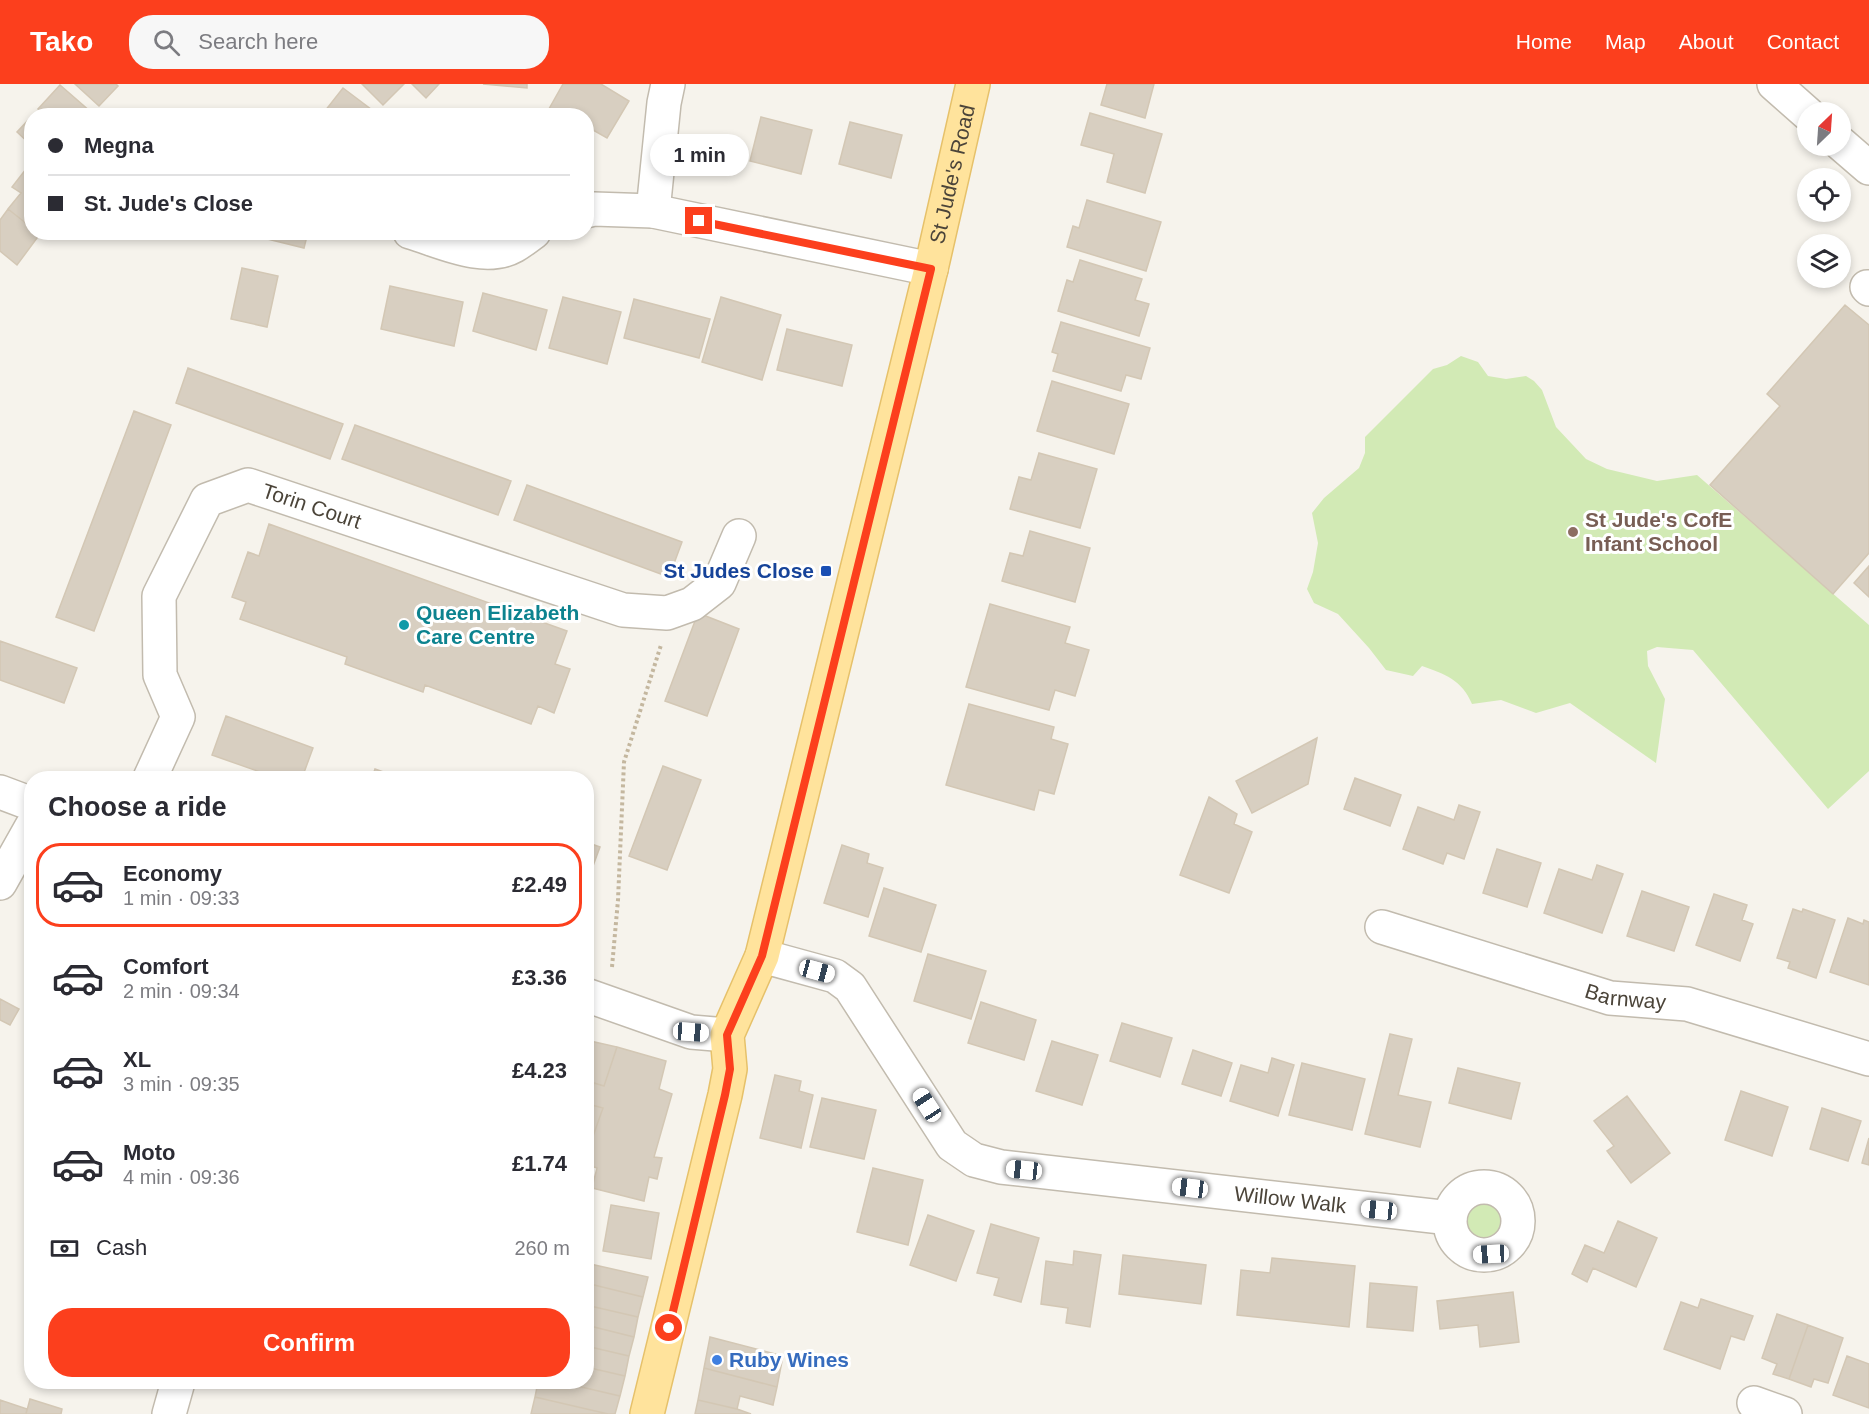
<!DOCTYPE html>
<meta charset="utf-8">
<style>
body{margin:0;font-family:Helvetica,sans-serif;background:#f7f7f7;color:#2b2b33;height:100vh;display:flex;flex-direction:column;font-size:22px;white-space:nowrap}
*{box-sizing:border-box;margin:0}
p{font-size:20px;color:#7c7c81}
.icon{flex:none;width:33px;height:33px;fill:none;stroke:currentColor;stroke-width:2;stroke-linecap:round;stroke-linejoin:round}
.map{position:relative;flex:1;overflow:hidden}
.side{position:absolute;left:24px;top:687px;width:570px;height:618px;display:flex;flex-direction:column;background:#fff;border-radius:24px;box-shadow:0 3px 9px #0003}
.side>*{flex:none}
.top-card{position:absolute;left:24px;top:24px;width:570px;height:132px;border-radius:24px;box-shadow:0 3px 9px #0003;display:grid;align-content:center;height:132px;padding:0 24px;background:#fff}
.needle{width:39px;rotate:25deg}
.tools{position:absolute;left:1797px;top:18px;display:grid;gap:12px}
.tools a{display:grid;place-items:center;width:54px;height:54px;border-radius:50%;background:#fff;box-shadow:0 3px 9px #0003;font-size:30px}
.end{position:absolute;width:27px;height:27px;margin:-14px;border:8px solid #fc3f1d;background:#fff;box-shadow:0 0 0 3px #fff}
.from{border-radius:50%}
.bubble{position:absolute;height:42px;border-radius:21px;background:#fff;box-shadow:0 3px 9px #0003;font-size:20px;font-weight:700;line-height:42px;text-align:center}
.car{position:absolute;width:18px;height:36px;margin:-18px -9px;border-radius:8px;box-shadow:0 0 4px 2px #0007;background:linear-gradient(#fff 24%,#345 0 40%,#fff 0 76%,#345 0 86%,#fff 0)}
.top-card b{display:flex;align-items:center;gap:21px;height:57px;font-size:22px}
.top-card b+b{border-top:2px solid #e1e1e2}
.top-card i{width:15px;height:15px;background:#2b2b33}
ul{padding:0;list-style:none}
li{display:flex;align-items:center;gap:18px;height:84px;margin:0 12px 9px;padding:0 12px;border:3px solid transparent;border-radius:24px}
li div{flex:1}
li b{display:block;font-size:22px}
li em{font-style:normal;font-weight:700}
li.current{border-color:#fc3f1d}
li>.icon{width:54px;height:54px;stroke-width:1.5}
h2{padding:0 24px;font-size:27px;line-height:72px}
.pay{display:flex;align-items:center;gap:15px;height:66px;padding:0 24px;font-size:22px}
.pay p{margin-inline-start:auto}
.primary-button{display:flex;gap:12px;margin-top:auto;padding:12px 24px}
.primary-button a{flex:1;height:69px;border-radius:24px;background:#fc3f1d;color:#fff;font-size:24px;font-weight:700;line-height:69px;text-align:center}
header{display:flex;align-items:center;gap:36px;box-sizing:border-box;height:84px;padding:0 30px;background:#fc3f1d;color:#fff}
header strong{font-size:28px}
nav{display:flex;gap:33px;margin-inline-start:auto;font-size:21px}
.search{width:420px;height:54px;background:#f7f7f7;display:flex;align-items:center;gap:15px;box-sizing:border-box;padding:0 21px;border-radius:24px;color:#7c7c81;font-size:22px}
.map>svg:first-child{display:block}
</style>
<header>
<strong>Tako</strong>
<div class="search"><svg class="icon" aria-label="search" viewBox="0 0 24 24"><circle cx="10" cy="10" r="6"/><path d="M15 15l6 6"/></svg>Search here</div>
<nav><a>Home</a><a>Map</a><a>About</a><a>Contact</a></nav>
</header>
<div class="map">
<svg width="1869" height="1330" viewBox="0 0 1869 1330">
<rect width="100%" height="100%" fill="#f6f3ec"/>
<path fill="#d2eab5" d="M1461,272L1478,278L1488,292L1506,295L1526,292L1534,297L1542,306L1556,343L1586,375L1607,385L1657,397L1697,391L1869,541V687L1828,725L1693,566L1657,563L1647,567L1648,582L1665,615L1656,679L1570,619L1536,629L1501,616L1472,620C1462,596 1445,590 1422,582L1413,592L1386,586L1369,564L1338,530L1314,519L1307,505L1313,488L1318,459L1312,429L1324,414L1359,384L1365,369V353L1433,285L1447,281Z
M1463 1137a21 21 0 1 1 42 0a21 21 0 1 1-42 0Z"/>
<path fill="#d8cfc1" stroke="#d3c7b4" stroke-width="1.5" d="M75,0H116L118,2L99,22Z
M362,0H404L383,21Z
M412,0H439L426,14Z
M483,0H527V4Z
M563,0H601L629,17L607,54L586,42V32H545Z
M1107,0H1154L1145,34L1101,21Z
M60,1L92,29L90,32H46L38,25Z
M343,4L376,29L374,32H321Z
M1090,29L1162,50L1145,109L1107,98L1114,70L1081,61Z
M32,32V62L17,48Z
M761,33L812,46L801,90L750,77Z
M850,38L902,51L891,94L839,80Z
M26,85L32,89V144L8,125L21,109L12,103Z
M1087,116L1161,138L1146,187L1067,163L1073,142L1079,144Z
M8,125L32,144V148L40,150L17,181L0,167V136Z
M268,148H308L304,164L267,155Z
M1080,176L1142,195L1135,216L1149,220L1139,252L1058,227L1067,196L1073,198Z
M242,184L278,192L267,243L231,235Z
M390,202L463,218L454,262L381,245Z
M483,209L547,226L536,266L473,247Z
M563,213L621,228L607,280L549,264Z
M721,213L781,231L762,296L702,278Z
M634,215L710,235L699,274L624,254Z
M1845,221L1869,241V469L1833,510L1710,401L1780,322L1767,310Z
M1061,238L1150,264L1141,295L1126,291L1121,307L1053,287L1058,270L1052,268Z
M787,245L852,261L842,302L777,286Z
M188,284L343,340L330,375L176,319Z
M1052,297L1129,320L1114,370L1037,347Z
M134,327L171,341L94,547L56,533Z
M355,341L511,397L498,431L342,375Z
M1039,369L1097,385L1080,444L1010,425L1019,393L1031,396Z
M527,401L682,458L669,493L514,436Z
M269,440L567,547L555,580L570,585L554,629L538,622L531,640L425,601L423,608L345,580L347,573L240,535L246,518L232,513L248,468L259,472Z
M1030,447L1090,464L1075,518L1002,497L1010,469L1023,472Z
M1869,482V513L1854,499Z
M990,520L1070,543L1065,559L1089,566L1075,612L1055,606L1049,626L966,603Z
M698,529L739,545L707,632L665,617Z
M0,557L77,584L64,619L0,596Z
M969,620L1054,643L1051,655L1068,660L1054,710L1039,706L1034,726L946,701Z
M226,632L313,664L302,694H277L212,671Z
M1317,654L1308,700L1252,729L1236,697Z
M663,682L701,696L667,786L629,772Z
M375,685L400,694H372Z
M1355,694L1401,711L1390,742L1344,725Z
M1209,713L1237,730L1234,740L1252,748L1229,809L1180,791Z
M1459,721L1480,728L1464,775L1447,769L1443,780L1403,765L1418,723L1454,736Z
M586,758L600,763L586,801Z
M842,761L869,770L867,779L883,784L868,833L824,819Z
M1497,765L1541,779L1527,823L1483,809Z
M1597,781L1623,790L1602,849L1544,829L1559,785L1592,796Z
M884,804L936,821L921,868L869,852Z
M1642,807L1689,823L1674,867L1627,852Z
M1714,810L1747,821L1742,836L1753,840L1740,877L1696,861Z
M1793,825L1802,828L1803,825L1835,836L1816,894L1788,884L1790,878L1777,874Z
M1848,834L1863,840L1864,836L1869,838V901L1830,888Z
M928,870L986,887L971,935L914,917Z
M0,915L19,925L10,941L0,936Z
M981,918L1036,936L1024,976L968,959Z
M1122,939L1172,954L1160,993L1110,977Z
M1390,950L1412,955L1398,1011L1431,1018L1420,1063L1365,1050Z
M586,956L617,963L604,1002L594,999L588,1020L603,1024L586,1072Z
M1052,957L1098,971L1082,1021L1036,1007Z
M617,963L666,977L659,1005L672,1010L654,1073L662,1074L657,1095L649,1093L644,1117L592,1104L597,1084L588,1081L586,1072L603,1024L588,1020L594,999L604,1002Z
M1193,966L1232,979L1221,1012L1182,1000Z
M1272,974L1294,981L1278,1032L1230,1017L1241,981L1268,989Z
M1302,979L1365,995L1352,1046L1289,1031Z
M1458,984L1520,999L1511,1035L1449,1019Z
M775,991L801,997L799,1007L813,1011L801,1064L760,1054Z
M1741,1007L1788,1023L1772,1072L1725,1056Z
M1627,1012L1670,1069L1631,1099L1607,1067L1614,1062L1594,1037Z
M822,1014L876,1026L864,1075L810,1063Z
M1822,1024L1861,1037L1848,1077L1810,1065Z
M1869,1054V1081L1862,1079Z
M873,1084L923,1096L908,1161L857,1148Z
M611,1121L659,1129L651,1175L603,1167Z
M928,1131L974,1147L956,1197L910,1181Z
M1618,1137L1657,1154L1636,1203L1593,1184L1587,1198L1572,1190L1585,1161L1604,1169Z
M991,1140L1039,1154L1021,1218L994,1211L999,1194L977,1189Z
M1074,1167L1101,1171L1090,1243L1066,1239L1068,1224L1041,1220L1046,1177L1073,1181Z
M1123,1171L1206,1181L1201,1220L1119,1210Z
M1272,1174L1355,1182L1349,1243L1237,1231L1241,1186L1270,1189Z
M586,1179L648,1193L643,1213L586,1199Z
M586,1199L643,1213L638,1233L586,1221Z
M1370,1199L1417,1203L1413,1247L1367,1243Z
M1513,1208L1519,1258L1480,1263L1478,1241L1440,1245L1437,1217Z
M1701,1215L1753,1232L1744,1256L1731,1252L1720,1285L1664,1265L1681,1218L1698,1224Z
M586,1221L638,1233L634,1253L586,1241Z
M1777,1230L1808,1241L1789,1295L1773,1290L1777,1280L1762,1274Z
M586,1241L634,1253L629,1272L586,1262Z
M1808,1241L1843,1254L1828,1299L1814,1295L1811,1303L1789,1295Z
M710,1253L783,1272L777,1303L704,1284Z
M586,1262L629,1272L625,1292L586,1283Z
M1847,1272L1869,1280V1324L1833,1311Z
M586,1283L625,1292L620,1312L560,1298H586Z
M704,1284L777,1303L773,1321L740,1312L737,1325L698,1316Z
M538,1298H560L620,1312L615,1330H608L535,1313Z
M535,1313L608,1330H531Z
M30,1315L62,1325L61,1330H26Z
M0,1316L27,1325L26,1330H0Z
M698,1316L737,1325L751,1330H695Z"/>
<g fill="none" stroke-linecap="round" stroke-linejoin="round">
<defs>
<g id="minor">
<path d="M1774,0L1808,30"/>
<path d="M1840,59L1869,84"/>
<path d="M586,127L594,125L653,127L931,185"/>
<path d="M653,127L664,19L668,0"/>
<path d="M410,148C441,157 484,179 514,162C521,158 527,153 534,148"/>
<path d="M1867,203L1869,205"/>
<path id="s1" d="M150,694L178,633L160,591L159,512L207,416L248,401L623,526L667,529L692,520L719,499L739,452"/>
<path d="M0,708L32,720"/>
<path d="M0,799L32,742"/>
<path id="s2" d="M1382,843L1610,914L1687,920L1869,975"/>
<path id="s3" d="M762,872L835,892L850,903L952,1061L974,1076L1001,1083L1450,1134"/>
<path d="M586,911L691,948L727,951"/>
<circle cx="1484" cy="1137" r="34"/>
<path d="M1754,1319L1785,1330"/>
<path d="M169,1330L178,1298"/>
</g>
<g id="major">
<path id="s4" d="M647,1330L725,1011L730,985L727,951L762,872L931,185L973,0"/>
</g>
</defs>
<use href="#minor" stroke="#c2bbae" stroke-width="36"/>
<use href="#major" stroke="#e6c16a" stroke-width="36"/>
<path stroke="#c4b79f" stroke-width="4" stroke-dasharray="3 3" stroke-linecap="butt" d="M612,883L618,816L624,678L661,561"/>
<use href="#minor" stroke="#fff" stroke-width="33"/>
<use href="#major" stroke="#ffe39c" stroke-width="33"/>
</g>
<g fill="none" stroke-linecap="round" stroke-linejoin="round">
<path stroke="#fc3f1d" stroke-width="8" d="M669,1244L725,1011L730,985L727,951L762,872L931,185L699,137"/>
</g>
<circle fill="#8d6e63" stroke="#fff" stroke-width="2" cx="1573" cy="448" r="6"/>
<rect fill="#1a4fb4" stroke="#fff" stroke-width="2" x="820" y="481" width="12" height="12" rx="3"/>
<circle fill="#0f9aa8" stroke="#fff" stroke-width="2" cx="404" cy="541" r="6"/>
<circle fill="#3f7fe0" stroke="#fff" stroke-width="2" cx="717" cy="1276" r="6"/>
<g text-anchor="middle" stroke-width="6" stroke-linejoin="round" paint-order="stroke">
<g font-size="21" fill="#4b4439" stroke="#fff">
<text dy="7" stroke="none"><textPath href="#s4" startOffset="1280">St Jude's Road</textPath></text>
<text dy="7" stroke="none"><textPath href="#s1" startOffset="410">Torin Court</textPath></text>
<text dy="7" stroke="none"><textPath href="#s2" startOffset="254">Barnway</textPath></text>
<text dy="7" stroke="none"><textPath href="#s3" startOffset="628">Willow Walk</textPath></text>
</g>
<g font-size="21" font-weight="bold" fill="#785e54" stroke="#fff" text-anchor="start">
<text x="1585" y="443">St Jude's CofE<tspan x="1585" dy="24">Infant School</tspan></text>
</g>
<g font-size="21" font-weight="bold" fill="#164399" stroke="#fff" text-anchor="end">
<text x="814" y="494">St Judes Close</text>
</g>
<g font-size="21" font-weight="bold" fill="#0d838f" stroke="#fff" text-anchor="start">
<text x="416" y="536">Queen Elizabeth<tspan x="416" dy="24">Care Centre</tspan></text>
</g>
<g font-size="21" font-weight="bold" fill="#366cbe" stroke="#fff" text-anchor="start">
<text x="729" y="1283">Ruby Wines</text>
</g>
</g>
</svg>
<div class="tools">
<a><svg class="needle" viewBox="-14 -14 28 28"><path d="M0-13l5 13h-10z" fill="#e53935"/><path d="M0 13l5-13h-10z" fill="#7c7c81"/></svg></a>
<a><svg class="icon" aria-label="locate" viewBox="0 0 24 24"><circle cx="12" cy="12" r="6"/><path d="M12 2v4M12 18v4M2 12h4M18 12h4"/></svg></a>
<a><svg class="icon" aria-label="layers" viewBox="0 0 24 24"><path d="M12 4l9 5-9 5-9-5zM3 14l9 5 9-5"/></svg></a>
</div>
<i class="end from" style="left:669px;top:1244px"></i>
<i class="end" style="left:699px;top:137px"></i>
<div class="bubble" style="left:650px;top:50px;width:99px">1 min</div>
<i class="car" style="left:817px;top:887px;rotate:105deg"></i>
<i class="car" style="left:691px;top:948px;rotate:94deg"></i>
<i class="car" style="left:927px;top:1021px;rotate:327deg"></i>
<i class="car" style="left:1024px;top:1086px;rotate:276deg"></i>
<i class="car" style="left:1190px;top:1104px;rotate:277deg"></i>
<i class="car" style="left:1379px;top:1126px;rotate:276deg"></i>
<i class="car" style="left:1491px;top:1170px;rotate:267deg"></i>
<div class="top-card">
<b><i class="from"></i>Megna</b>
<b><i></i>St. Jude's Close</b>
</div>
<section class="side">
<h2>Choose a ride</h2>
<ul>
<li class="current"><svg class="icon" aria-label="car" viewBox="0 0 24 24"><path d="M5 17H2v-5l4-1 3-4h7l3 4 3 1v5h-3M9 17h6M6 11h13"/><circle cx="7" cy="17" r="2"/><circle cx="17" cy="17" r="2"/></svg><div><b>Economy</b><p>1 min · 09:33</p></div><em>£2.49</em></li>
<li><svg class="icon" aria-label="car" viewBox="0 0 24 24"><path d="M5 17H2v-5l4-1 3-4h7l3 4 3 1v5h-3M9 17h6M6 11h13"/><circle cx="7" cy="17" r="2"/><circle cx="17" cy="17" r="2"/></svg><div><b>Comfort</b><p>2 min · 09:34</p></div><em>£3.36</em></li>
<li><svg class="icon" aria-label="car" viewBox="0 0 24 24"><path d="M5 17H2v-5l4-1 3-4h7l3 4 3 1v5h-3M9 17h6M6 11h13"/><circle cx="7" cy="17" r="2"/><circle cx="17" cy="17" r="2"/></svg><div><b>XL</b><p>3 min · 09:35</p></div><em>£4.23</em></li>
<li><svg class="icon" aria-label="car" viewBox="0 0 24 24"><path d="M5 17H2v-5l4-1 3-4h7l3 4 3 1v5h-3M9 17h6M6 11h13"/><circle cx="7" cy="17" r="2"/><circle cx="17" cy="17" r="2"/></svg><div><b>Moto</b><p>4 min · 09:36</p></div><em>£1.74</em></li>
</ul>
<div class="pay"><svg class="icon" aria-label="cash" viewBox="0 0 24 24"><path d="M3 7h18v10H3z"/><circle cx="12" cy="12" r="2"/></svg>Cash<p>260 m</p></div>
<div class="primary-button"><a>Confirm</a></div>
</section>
</div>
